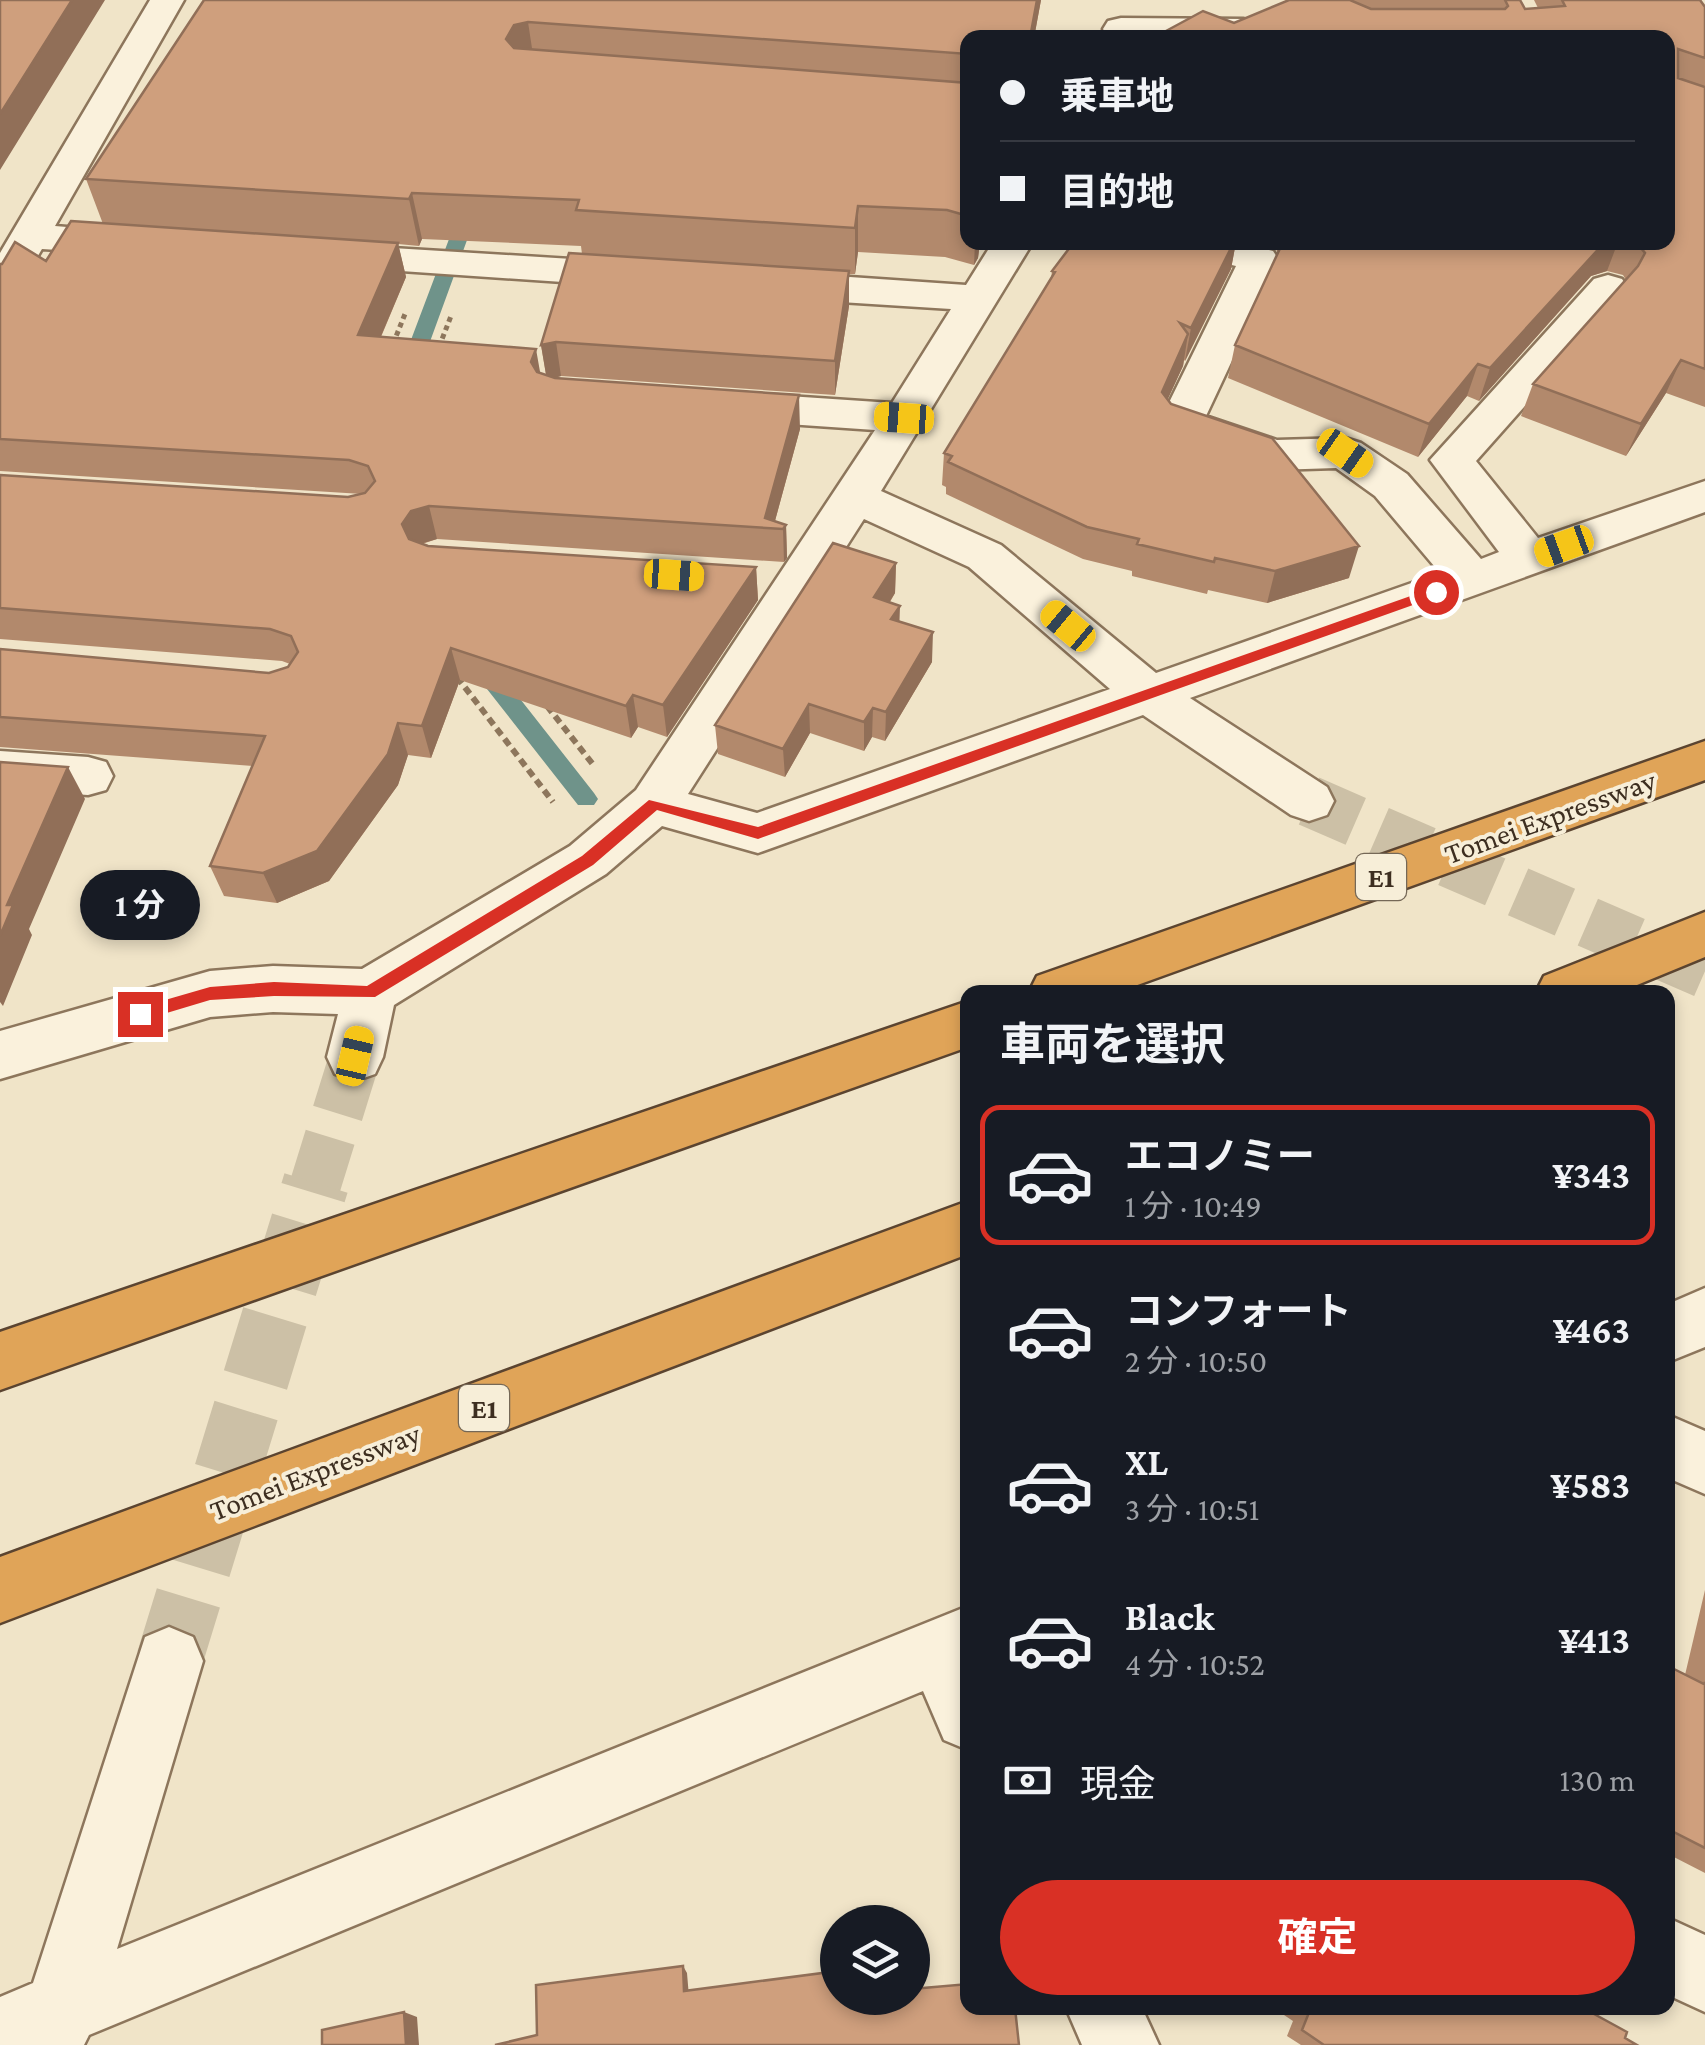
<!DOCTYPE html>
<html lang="ja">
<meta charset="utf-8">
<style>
body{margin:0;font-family:"Crimson Pro","Noto Sans JP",serif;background:#20242c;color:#f1f3f6;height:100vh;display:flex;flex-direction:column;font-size:38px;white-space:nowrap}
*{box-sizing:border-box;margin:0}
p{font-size:32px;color:#9ea1a6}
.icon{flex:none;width:55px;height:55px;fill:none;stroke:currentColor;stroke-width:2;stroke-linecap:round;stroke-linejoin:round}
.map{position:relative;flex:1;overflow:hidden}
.sheet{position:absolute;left:960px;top:985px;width:715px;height:1030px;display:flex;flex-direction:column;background:#171b24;border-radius:20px;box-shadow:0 5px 15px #0003}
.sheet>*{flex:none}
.guide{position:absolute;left:960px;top:30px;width:715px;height:220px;border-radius:20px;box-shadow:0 5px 15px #0003;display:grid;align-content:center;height:220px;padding:0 40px;background:#171b24}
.tools{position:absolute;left:820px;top:1905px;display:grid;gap:20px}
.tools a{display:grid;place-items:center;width:110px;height:110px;border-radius:50%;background:#171b24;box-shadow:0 5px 15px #0003;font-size:50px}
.end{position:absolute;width:45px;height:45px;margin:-22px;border:12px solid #d93025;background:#fff;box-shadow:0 0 0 5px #fff}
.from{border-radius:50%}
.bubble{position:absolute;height:70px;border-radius:35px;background:#171b24;box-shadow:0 5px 15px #0003;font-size:32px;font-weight:700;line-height:70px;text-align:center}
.car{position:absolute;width:30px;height:60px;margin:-30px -15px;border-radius:12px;box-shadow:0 0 8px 2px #0007;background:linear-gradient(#f5c518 24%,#345 0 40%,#f5c518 0 76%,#345 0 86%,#f5c518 0)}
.guide b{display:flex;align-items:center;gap:35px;height:95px;font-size:38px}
.guide b+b{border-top:2px solid #363941}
.guide i{width:25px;height:25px;background:#f1f3f6}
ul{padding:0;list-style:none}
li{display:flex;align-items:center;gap:30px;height:140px;margin:0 20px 15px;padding:0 20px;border:5px solid transparent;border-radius:20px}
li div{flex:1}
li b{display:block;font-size:38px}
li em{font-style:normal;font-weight:700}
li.selected{border-color:#d93025}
li>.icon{width:90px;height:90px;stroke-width:1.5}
h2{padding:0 40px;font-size:45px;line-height:120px}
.pay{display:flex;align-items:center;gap:25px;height:110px;padding:0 40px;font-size:38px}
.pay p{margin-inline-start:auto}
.primary-button{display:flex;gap:20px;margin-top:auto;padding:20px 40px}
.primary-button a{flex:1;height:115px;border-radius:60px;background:#d93025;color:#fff;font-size:40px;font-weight:700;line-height:115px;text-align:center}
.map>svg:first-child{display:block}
</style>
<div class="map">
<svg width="1705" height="2045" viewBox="0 0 1705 2045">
<rect width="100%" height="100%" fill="#f0e4c8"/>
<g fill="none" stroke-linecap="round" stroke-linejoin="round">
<path fill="#6f938a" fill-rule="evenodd" d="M469,205L478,210L420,369L410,375L403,373L400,369L460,210Z
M484,661L492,663L594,793L598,799L594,805H578L476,675L473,669Z"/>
<path stroke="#ccc0a6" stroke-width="51" stroke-dasharray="51 25" stroke-linecap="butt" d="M1309,801L1705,973
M315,1186L355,1057"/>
<path stroke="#ccc0a6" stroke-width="66" stroke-dasharray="66 32" stroke-linecap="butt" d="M169,1661L316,1183"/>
<defs>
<path id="minor" d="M150,0H184L55,226L151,234L157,243L151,252L137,255L42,249L14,296L0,300V253Z
M1121,18L1243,19L1256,22L1261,30L1256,38L1108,37L1103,29L1108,21Z
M993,242H1033L881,491L1001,545L1156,673L1440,573L1375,496L1336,468L1274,470L1166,433L1159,423L1236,266L1172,251L1166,242H1237L1273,251L1279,260L1206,416L1277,440L1345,438L1361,443L1407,474L1481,559L1499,552L1430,460L1594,279L1608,275L1622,279L1628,288L1622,297L1476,461L1538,538L1705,481V512L1190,698L1327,787L1334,801L1327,815L1309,821L1291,815L1143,715L758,853L662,826L606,874L394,1005L383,1057L375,1074L355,1081L335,1074L327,1057L338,1014L273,1012L210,1017L0,1079V1031L210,971L273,966L362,969L570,846L636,790L875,430L727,420L712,416L706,406L712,396L727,392L892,403L951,309L777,298L763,294L757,285L763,276L777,272L966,285ZM864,519L969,567L1110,689L757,813L688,794Z
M328,244L636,263L650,266L656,275L650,284L636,287L314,265L308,256L314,247Z
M0,751L88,757L106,762L113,776L106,790L88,795L0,789Z
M1705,1288V1347L1668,1362V1304Z
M1668,1415L1705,1431V1494L1668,1478Z
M968,1606V1750L944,1740L923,1691L89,2035L84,2045H0V1997L33,1983L145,1637L169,1627L193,1637L203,1661L117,1949Z
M1668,1918L1705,1935V2012L1668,1995Z
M1066,2008H1142L1159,2045H1082Z"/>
<path id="highway" d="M1705,741V780L1118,992H1029L1037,976Z
M1705,912V957L1620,992H1536L1544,976Z
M968,1001V1047L0,1390V1332Z
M968,1201V1254L0,1623V1557Z"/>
</defs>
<use href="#minor" stroke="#8d765c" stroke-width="5"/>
<use href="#highway" stroke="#5b4430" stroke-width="5"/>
<path stroke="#8d765c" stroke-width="5" stroke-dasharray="5 4" stroke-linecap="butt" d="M393,344L405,314
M439,347L451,316"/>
<path stroke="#8d765c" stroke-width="6" stroke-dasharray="8 5" stroke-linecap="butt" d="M457,677L553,802
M547,706L595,767"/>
<use href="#minor" fill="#faf1dc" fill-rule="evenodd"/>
<use href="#highway" fill="#e0a458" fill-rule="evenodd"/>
</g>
<path fill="#b2896c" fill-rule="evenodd" d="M204,0H1041L1034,38H968V242H980L978,258L974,265L945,257L858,252L855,274H849V306L835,395L561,376L555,378L800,429L775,521L786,525L787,558L784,562L437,539L422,544L428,546L756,567L758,600L667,737L638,727L631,738L460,680L431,758L408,755L398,785L329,881L277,903L224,896L210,866L253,766L0,747V649L269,673L288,667L290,664L282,661L0,639V475L348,497L362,494L0,471V264L46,261L103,224L86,179ZM422,239L581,246L582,254L541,345L546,375L381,337L406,277L398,244L419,246Z
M1289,0H1520L1525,9L1538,8L1534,0H1700L1705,7V407L1666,393L1626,456L1521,416L1533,384L1626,280L1623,275L1607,271L1591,276L1479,401L1467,396L1418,457L1228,378L1235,345L1278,253L1276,249L1253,242H1668Z
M1074,242H1236L1231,269L1185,361L1184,360L1183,366L1167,400L1349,578L1267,603L1208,590L1207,594L1132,576V571L1083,559L946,494V487L942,485L944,453L1051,279L1052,271Z
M896,563L895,593L890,602L899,621L932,662L885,741L872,737L864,751L810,733L785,777L718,754L715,725Z
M1705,1590V1873L1668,1854V1666L1685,1675Z
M1276,2008H1583L1637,2045H1301L1287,2036L1293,2021L1275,2009Z"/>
<path fill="#916f58" d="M72,0H105L0,170V114Z
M1037,0H1041L1034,38H1030Z
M528,22L535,68L521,71L506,39L514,25Z
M412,193L422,239L419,246L409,199Z
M858,206V252L855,274V228Z
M975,242H980L978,258L974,265Z
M1234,242H1236L1231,269L1185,361L1191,328Z
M1607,242H1618L1607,271L1591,276L1479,401L1490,368L1604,243Z
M398,243L406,277L367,369L358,335Z
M849,271V306L835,395V361Z
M1188,334L1183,366L1156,425L1162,392Z
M556,342L561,376L547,380L541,345Z
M536,349L542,383L531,362Z
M1681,360L1666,393L1626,456L1641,424Z
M1478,364L1467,396L1418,457L1429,424Z
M799,395L800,429L773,528L765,518Z
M429,506L437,539L420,544L411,557L402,524L411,511Z
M786,525L787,558L784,562L783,529Z
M1359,546L1349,578L1267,603L1275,571Z
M896,563L895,593L874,627V597Z
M756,567L758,600L667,737L663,705Z
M900,606L899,635L891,619Z
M933,632L932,662L885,741L886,712Z
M451,648L460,680L431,758L422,726Z
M633,695L638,727L631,738L626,706Z
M809,704L810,733L785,777L783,749Z
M873,708L872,737L864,751V722Z
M398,723L408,755L398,785L329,881L277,903L263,873Z
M68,767L85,799L29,929L32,935L3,1006L0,1002V936L7,905Z
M683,1966L687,1973L689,1997L684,1991Z
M404,2012L417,2017L419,2045H406Z"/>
<path fill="#cf9f7d" stroke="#916f58" stroke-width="2.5" d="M0,0H72L0,114Z
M204,0H1037L1030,38H968V54L528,22L514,25L506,39L514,48L968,83V216L947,210L858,206L855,228L576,210L579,200L412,193L409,199L86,179Z
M1289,0H1350L1371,9H1505L1508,6L1505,0H1520L1525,9L1565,6L1562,0H1700L1705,7V58L1678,49V78L1705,87V369L1681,360L1641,424L1533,384L1638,266L1645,253L1636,242H1668V38H1153L1203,11L1234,23Z
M71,221L398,243L358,335L536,349L531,362L537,372L555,378L799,395L765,518L786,525L783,529L429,506L411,511L402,524L409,539L428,546L756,567L663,705L633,695L626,706L451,648L422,726L398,723L388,754L317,851L263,873L210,866L265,736L0,717V649L269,673L288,667L298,652L291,636L270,629L0,608V475L348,497L365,493L375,481L368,466L349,460L0,439V264H2L15,242L46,261Z
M1074,242H1234L1191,328L1180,323L1188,334L1162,392L1171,404L1272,438L1359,546L1275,571L1215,558L1214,562L1137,544L1139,539L1087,527L948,462L952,456L944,453L1055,272L1052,271Z
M1283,242H1607L1604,243L1490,368L1478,364L1429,424L1235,345Z
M569,253L849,271L835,361L556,342L541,345Z
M833,543L896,563L874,597L900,606L891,619L933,632L886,712L873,708L864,722L809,704L783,749L715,725Z
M0,762L68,767L7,905H13L0,936Z
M1668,1666L1704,1684L1705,1682V1848L1668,1829Z
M683,1966L684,1991L838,1971V1998H912V1989L968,1984V2008H1015L1019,2045H495L537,2035L536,1985Z
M1297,2008H1583L1627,2032L1625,2038L1637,2045H1324L1302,2030L1308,2015Z
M404,2012L406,2045H322V2030Z"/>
<path fill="#d93025" d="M1436,587L1443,592L1441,595L758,839L657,810L593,865L375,997L274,996L210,1000L140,1021L132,1014L134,1009L210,987L274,982L367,986L582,856L649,800L758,827Z"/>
<g text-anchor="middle" stroke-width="8" stroke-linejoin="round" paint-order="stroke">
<g fill="#f7eed8" stroke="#756857" stroke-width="2.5">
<rect x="1356" y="854" width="50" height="46" rx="8"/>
<rect x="459" y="1385" width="50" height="46" rx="8"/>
</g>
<g font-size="28" font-weight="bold" fill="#3d2e20">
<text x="1381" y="887">E1</text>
<text x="484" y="1418">E1</text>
</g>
<g font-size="30" fill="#3d2e20" stroke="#f7eed8">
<text transform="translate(1550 817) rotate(-20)" y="10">Tomei Expressway</text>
<text transform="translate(315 1472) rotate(-21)" y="10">Tomei Expressway</text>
</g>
</g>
</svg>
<div class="tools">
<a><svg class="icon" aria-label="layers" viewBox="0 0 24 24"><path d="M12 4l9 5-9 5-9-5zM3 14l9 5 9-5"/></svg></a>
</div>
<i class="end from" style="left:1436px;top:592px"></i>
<i class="end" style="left:140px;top:1014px"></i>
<div class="bubble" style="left:80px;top:870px;width:120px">1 分</div>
<i class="car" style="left:904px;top:418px;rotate:274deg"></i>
<i class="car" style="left:1345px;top:453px;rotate:125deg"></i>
<i class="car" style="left:1564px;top:546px;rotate:250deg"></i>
<i class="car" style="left:674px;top:575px;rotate:94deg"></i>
<i class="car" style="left:1068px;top:626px;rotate:310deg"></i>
<i class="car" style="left:355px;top:1056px;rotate:13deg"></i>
<div class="guide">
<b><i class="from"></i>乗車地</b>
<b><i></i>目的地</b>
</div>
<section class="sheet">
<h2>車両を選択</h2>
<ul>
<li class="selected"><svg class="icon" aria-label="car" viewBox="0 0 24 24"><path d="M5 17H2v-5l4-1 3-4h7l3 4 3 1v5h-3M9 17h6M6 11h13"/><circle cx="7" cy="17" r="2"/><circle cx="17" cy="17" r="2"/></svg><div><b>エコノミー</b><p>1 分 · 10:49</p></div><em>¥343</em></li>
<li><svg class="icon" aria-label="car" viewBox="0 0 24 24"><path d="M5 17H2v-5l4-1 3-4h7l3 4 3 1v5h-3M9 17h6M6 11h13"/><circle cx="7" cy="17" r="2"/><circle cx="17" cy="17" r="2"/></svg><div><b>コンフォート</b><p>2 分 · 10:50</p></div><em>¥463</em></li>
<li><svg class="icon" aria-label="car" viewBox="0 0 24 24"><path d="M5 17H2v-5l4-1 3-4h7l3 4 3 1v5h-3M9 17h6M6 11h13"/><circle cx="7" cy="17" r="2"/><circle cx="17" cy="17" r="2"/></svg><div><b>XL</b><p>3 分 · 10:51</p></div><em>¥583</em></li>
<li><svg class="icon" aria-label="car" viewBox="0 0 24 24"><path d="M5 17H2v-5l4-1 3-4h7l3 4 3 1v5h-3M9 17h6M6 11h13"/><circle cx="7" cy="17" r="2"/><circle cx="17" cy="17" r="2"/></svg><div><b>Black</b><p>4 分 · 10:52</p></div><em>¥413</em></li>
</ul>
<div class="pay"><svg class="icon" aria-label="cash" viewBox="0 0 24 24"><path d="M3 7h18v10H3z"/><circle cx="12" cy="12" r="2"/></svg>現金<p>130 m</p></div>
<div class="primary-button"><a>確定</a></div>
</section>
</div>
